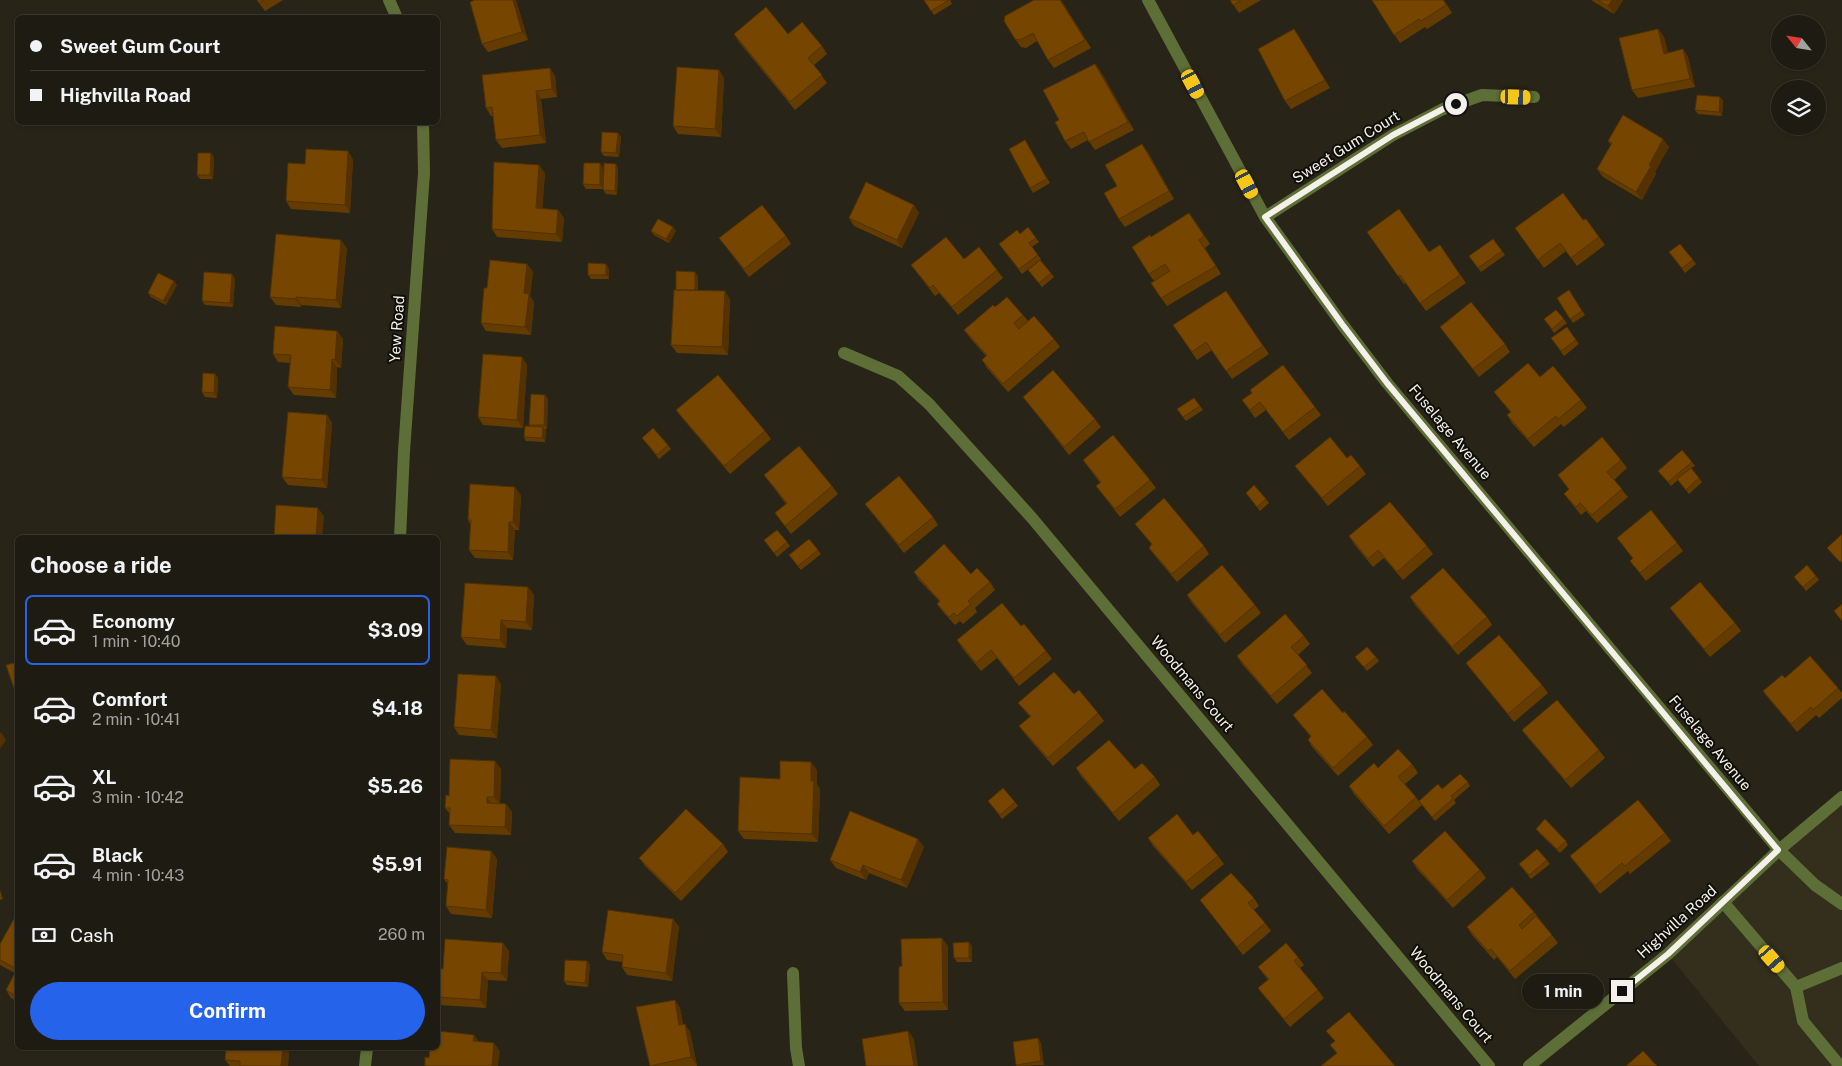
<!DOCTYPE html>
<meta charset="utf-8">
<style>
body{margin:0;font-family:"Public Sans",sans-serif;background:#2b2920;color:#f1f3f6;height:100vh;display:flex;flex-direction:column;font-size:19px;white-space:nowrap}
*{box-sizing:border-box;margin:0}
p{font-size:16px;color:#a1a19f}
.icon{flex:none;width:28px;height:28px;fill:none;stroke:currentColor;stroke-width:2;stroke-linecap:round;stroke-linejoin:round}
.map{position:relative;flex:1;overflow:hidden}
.details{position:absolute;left:15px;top:535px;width:425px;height:515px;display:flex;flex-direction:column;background:#1e1c12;border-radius:8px;box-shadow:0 1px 4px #0004,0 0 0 1px #3c3a32}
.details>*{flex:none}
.hud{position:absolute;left:15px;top:15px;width:425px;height:110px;border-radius:8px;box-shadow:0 1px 4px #0004,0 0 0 1px #3c3a32;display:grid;align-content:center;height:110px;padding:0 15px;background:#1e1c12}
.needle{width:32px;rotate:300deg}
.controls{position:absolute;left:1771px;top:15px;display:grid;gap:10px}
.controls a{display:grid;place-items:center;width:55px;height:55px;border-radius:50%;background:#1e1c12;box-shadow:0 1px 4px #0004,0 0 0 1px #3c3a32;font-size:25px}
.end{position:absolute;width:22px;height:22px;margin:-11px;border:6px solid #f3f1e9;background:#111;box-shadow:0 0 0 2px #111}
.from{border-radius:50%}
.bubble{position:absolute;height:35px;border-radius:18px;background:#1e1c12;box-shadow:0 1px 4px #0004,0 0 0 1px #3c3a32;font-size:16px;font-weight:700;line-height:35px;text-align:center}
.car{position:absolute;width:15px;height:30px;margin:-15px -8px;border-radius:6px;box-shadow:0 0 4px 1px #0007;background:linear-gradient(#f5c518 24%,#345 0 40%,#f5c518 0 76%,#345 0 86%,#f5c518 0)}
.hud b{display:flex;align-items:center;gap:18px;height:48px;font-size:19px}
.hud b+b{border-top:1px solid #3c3a32}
.hud i{width:12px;height:12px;background:#f1f3f6}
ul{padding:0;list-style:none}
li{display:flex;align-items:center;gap:15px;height:70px;margin:0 10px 8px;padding:0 5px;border:2px solid transparent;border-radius:8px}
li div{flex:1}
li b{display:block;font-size:19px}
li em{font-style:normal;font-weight:700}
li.active{border-color:#2563eb}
li>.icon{width:45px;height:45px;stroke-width:1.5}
h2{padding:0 15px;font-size:22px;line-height:60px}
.pay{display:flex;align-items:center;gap:12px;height:55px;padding:0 15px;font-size:19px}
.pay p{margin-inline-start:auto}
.cta{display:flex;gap:10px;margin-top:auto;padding:10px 15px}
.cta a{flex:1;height:58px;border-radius:30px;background:#2563eb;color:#fff;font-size:20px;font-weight:700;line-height:58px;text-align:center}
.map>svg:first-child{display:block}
</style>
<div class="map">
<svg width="1842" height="1066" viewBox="0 0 1842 1066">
<rect width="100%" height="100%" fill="#282518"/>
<path fill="#342f1c" d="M1842,802V1066H1759L1668,954Z"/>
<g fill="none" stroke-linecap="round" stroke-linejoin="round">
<path stroke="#5e6e37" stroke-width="12" d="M1779,850L1815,885L1842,904
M1723,902L1796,987L1803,1021L1840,1066
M1796,987L1842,968"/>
<path stroke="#5e6e37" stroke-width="12" d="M389,0L397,18
M1148,0L1265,217L1342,324L1387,383L1779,850
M1265,217L1393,135L1443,109L1482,95L1534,97
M844,353L898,376L929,404L1032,518L1489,1066
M400,538L404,451L424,173L423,122
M793,973L796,1048L799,1066
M365,1066L367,1048
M1529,1066L1668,954L1779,850L1842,797"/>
</g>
<path fill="#653c00" d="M257,0H283L265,11Z
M516,0L528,40L488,52L482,44L473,1Z
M924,0H950L952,4L934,15Z
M1061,0L1091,48L1054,68L1048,60L1037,41L1026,48L1021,47L1015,39Z
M1230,0H1261L1239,13Z
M1372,0H1444L1452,13L1427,29L1425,27L1400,43Z
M1591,0H1623L1614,14Z
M1294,29L1330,88L1291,109L1285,101Z
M1658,29L1664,37L1668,53L1683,49L1688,57L1695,87L1638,98L1632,90Z
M734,34H788L822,46L827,54L814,65L827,83L795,110L739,42Z
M1095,64L1101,72L1134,130L1095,150L1088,140L1071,149L1065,141L1059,120Z
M550,68L555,76L557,97L541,99L546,143L502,148L496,140L493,116H491L486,108Z
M719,70L724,78L721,137L678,134L673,126Z
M1720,97L1723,101L1722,116L1698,114L1695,110Z
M618,133L621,137L619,157L604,156L601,152Z
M1663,139L1669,147L1655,172L1656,174L1642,200L1603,177L1597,169L1611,145L1608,141Z
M1025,140L1050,183L1033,193L1030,188Z
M348,151L353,160L350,213L291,209L286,201L305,164Z
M1148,152L1174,199L1125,227L1119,219L1117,186Z
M214,157L213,179H200L197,175Z
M616,164L618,168L617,195L606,194L603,189H586L583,184L603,167V182Z
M545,173L542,209L558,210L564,218L562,242L497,237L492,229Z
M914,205L919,213L902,248L854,226L849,218Z
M1586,219L1605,245L1577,266L1566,251L1544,268L1515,228L1583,220Z
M1195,221L1210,244L1205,248L1221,274L1167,306L1161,298L1154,281L1149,274L1151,237Z
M673,227L676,231L669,243L654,235L651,231Z
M1028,227L1039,242L1032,247L1041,259L1022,274L999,244L1020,234Z
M1367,232L1429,252L1440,245L1466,283L1426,311L1406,283L1404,284Z
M786,236L791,244L749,277L719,238Z
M1493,239L1505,255L1481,272L1469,256Z
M1680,244L1696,264L1685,273L1669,252Z
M347,248L341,308L301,305V307L276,305L270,297Z
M964,259L997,270L1003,278L958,315L939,293L935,296L911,265Z
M527,264L533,272L530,296L534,302L531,335L486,331L481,323L487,288Z
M609,268V279H591L588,275Z
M1028,270L1051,273L1054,277L1042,287Z
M698,276V290L730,299L728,355L677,353L671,345L676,290Z
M235,278L233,307L205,305L202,301Z
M177,285L166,305L151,297L148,293Z
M1569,290L1585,315L1573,323L1557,298Z
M1226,291L1269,354L1232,379L1212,350L1197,360L1173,325Z
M995,307L1023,315L1028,321L1054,339L1060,347L1008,392L987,368L982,360L986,356L970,338L964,330Z
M1556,310L1567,323L1554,333L1544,319Z
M1440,327L1505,344L1510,352L1479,377Z
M1567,327L1579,344L1564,356L1551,338Z
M337,331L343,339L341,368L337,367L336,398L294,395L288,387L290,363L278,362L273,354Z
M522,357L527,365L523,428L483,425L478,417Z
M215,374L218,378L217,398L205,397L202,392Z
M1540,377L1581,400L1587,408L1564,427L1561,424L1534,447L1512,423L1507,415L1510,412L1494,392Z
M545,395L548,399L547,429H545L546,431L545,442L526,441L524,437L530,426L529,425Z
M1023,397L1095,419L1101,427L1069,455Z
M1194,398L1203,410L1186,421L1177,409Z
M1242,400L1315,407L1321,415L1289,440L1266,410L1255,418Z
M676,410L765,431L771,439L730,474L682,418Z
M327,415L332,423L327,488L288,485L282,477Z
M642,438L668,445L671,449L659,459Z
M1347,458L1360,466L1366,474L1328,506L1301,474L1295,466Z
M1083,460L1150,480L1156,488L1120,517L1096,486L1100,483Z
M1621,460L1627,468L1614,480L1628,497L1597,523L1586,511L1581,515L1564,494L1569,490L1558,475Z
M1692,462L1695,466L1691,468L1702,482L1689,494L1678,480L1671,486L1658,471Z
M764,475L832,486L838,494L791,534L775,513L786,504Z
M1246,493L1266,499L1269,503L1260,511Z
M521,495L519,530H515L513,560L475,558L469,550L470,524L468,520Z
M865,504L933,517L938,525L904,553L871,512Z
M1135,524L1204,546L1209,554L1177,582L1155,556L1149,548L1152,545Z
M1349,536L1427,546L1433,554L1403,580L1384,558L1373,567L1354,544Z
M1617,538L1677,543L1683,551L1646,581L1630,561L1633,559Z
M809,539L821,554L801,570L789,555Z
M764,540L787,542L790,546L777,557Z
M914,572L971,574L990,582L995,590L975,608L977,612L963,624L960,621L955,625L943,612L937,604L939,601L919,580Z
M1816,576L1819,580L1806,591L1794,577Z
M528,587L534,595L532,630L507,628L506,648L467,645L461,637Z
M1187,595L1255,605L1261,613L1225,643L1192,603Z
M1410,597L1487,617L1492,625L1458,655L1415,605Z
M1670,608L1735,623L1741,631L1710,657L1676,616Z
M1021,626L1046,651L1052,659L1019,686L997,658L981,671L962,648L957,640Z
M1304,636L1310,644L1298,655L1312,673L1277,704L1242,664L1237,656Z
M1355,657H1376L1379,661L1367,671Z
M1466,663L1542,685L1548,693L1514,722L1472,671Z
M1785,678L1838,688L1842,693V698L1819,718L1816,715L1797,732L1769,699L1763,691Z
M501,684L497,738L459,735L454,727Z
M1074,694L1098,713L1104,721L1053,766L1025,734L1019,726L1030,717L1018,703Z
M1343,713L1367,737L1373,745L1338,776L1313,748L1308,740L1311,737L1299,723L1293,715Z
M1522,730L1599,750L1605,758L1571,788L1528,738Z
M495,761L501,769L500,803L506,804L512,812L511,835L455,833L449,825L450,814L445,808L449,796Z
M1412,764L1418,773L1405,784L1419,801L1442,789L1468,782L1470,786L1454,800L1456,803L1435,821L1422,805L1389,834L1354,794L1349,786L1378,768Z
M1076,768L1135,769L1155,777L1160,785L1119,821L1081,776Z
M817,770V784L820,789L818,842L744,839L738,831L780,779Z
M988,801L1015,802L1018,806L1002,819Z
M1536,829L1566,841L1568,845L1560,853L1539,833Z
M1665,833L1671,841L1630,874L1628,871L1600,894L1570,856Z
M1193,835L1218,856L1224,864L1192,890L1153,846L1148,838Z
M723,844L728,852L681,901L645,866L639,858Z
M924,847L907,888L869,873L866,880L836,868L830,860Z
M491,851L497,859L492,918L451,914L446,906L448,884L444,879Z
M1547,860L1550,864L1531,879L1519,864Z
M1412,861L1480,870L1486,878L1453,908L1417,869Z
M0,890L3,899L0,900Z
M1254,898L1259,906L1254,910L1265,923L1271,931L1243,955L1200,900Z
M1534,912L1558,943L1515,979L1497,957L1494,960L1472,935L1467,927Z
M18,919V1002L11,998L6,990L15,973L0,965V944Z
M673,919L679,927L672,981L627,975L622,967V962L607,960L602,952Z
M503,943L509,951L507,981L488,980L486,1008L440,1005L438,1001V968L443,969Z
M948,946V1010L905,1011L899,1003L902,966Z
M972,946V962H957L954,958Z
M1298,957L1304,965L1300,968L1318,990L1324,998L1290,1027L1264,996L1258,988L1268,980L1258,967Z
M587,961L590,965L588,987L567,985L564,981Z
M675,1000L680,1008L683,1024H685L690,1032L697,1066H650Z
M1038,1038L1041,1043L1044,1065L1017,1066L1016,1065Z
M289,1048L288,1066H230L225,1060Z"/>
<path fill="#533100" d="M513,0H516L528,40L522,32Z
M1612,0H1623L1614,14L1608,6Z
M1658,29L1664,37L1670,62L1664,54Z
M1683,49L1688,57L1695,87L1690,79Z
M1095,64L1101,72L1134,130L1128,122Z
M550,68L555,76L557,97L552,89Z
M719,70L724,78L721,137L715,129Z
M536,91L541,99L546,143L540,135Z
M1720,97L1723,101L1722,116L1719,112Z
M618,133L621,137L619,157L616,153Z
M1663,139L1669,147L1655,172L1656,174L1642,200L1636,192L1649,165Z
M1142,144L1148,152L1174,199L1169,191Z
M348,151L353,160L350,213L345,205Z
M211,153L214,157L213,179L210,175Z
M600,163L603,167V189L600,185Z
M616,164L618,168L617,195L615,191Z
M539,165L545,173L542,216L536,208Z
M914,205L919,213L902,248L897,240Z
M558,210L564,218L562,242L556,234Z
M673,227L676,231L669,243L666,239Z
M341,240L347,248L341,308L336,300Z
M527,264L533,272L530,296L534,302L531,335L525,327L524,293Z
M606,264L609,268V279L606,275Z
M695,272L698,276L697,298L694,294Z
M232,274L235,278L233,307L230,303Z
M174,281L177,285L166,305L163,301Z
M725,291L730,299L728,355L722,347Z
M296,297L301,305V307L296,299Z
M337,331L343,339L341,368L335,360Z
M522,357L527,365L523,428L517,420Z
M332,359L337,367L336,398L330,390Z
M215,374L218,378L217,398L214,393Z
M545,395L548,399L547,429L544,425Z
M327,415L332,423L327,488L322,480Z
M543,427L546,431L545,442L542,438Z
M515,487L521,495L519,530L513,522Z
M318,508L324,516L322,538H316Z
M509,522L515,530L513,560L508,552Z
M528,587L534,595L532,630L526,622Z
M501,620L507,628L506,648L500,640Z
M496,676L501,684L497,738L491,730Z
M1,732L6,740L0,749V733Z
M495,761L501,769L500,805L494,797Z
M811,762L817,770V784L820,789L818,842L812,834L811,781Z
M487,797L492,805L487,803Z
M506,804L512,812L511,835L505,827Z
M918,839L924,847L907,888L901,880Z
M491,851L497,859L492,918L486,910Z
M863,865L869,873L866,880L860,872Z
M673,919L679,927L672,981L666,973Z
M942,938L948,946V1010L943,1002Z
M969,942L972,946V962L969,958Z
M503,943L509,951L507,981L501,973Z
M587,961L590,965L588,987L585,983Z
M482,972L488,980L486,1008L480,1000Z
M675,1000L680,1008L685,1033L679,1025Z
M685,1024L690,1032L697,1066L691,1057Z
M908,1031L914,1039L918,1066H914Z
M474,1035L480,1043L473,1041Z
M1038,1038L1041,1043L1044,1065L1041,1061Z
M494,1043L500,1051L498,1066H492Z
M283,1048H289L288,1066H281Z"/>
<path fill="#764600" stroke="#533100" d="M257,0H264L259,3Z
M473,0H513L522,32L482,44L470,2L473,1Z
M924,0H949L931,11Z
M1034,0H1060L1085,40L1048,60L1033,33L1020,40L1015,39L1004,21L1005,16Z
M1230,0H1241L1233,5Z
M1372,0H1443L1446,5L1421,21L1419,19L1394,35Z
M1598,0H1612L1608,6Z
M766,7L788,34L802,22L822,46L808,58L822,75L790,102L734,34Z
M1294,29L1325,80L1285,101L1258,49Z
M1658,29L1664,54L1683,49L1690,79L1632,90L1619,38Z
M1095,64L1128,122L1089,142L1084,132L1065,141L1055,122L1059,120L1043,90Z
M677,67L719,70L715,129L673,126Z
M550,68L552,89L536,91L540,135L496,140L492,107L486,108L482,75Z
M1697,95L1720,97L1719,112L1695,110Z
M1623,115L1663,139L1649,165L1651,166L1636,192L1597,169L1612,143L1608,141Z
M602,132L618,133L616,153L601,152Z
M1025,140L1047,179L1030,188L1009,149Z
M1142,144L1169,191L1119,219L1104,193L1117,186L1105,165Z
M306,149L348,151L345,205L286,201L288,163L305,164Z
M198,153H211L210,175H197Z
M494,162L539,165L536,208L558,210L556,234L492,229Z
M584,163H600V185L583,184Z
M604,163L616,164L615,191L603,190Z
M866,182L914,205L897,240L849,218Z
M1563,193L1583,220L1586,219L1599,237L1571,258L1560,243L1538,260L1515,228Z
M762,205L786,236L744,269L719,238Z
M1399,209L1429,252L1440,245L1460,275L1420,303L1400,275L1398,276L1367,232Z
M1189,213L1204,236L1199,240L1216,266L1161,298L1151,283L1170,271L1165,264L1149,274L1132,247L1150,235L1151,237Z
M658,219L673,227L666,239L651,231Z
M1028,227L1036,238L1029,243L1038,255L1019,269L999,244L1017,230L1020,234Z
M276,234L341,240L336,300L296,297V299L270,297Z
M946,237L964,259L979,247L997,270L952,307L933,285L930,288L911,265Z
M1493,239L1502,251L1478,268L1469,256Z
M1680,244L1693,260L1682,268L1669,252Z
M490,260L527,264L524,293L529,294L525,327L481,323L484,288H487Z
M1040,260L1051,273L1039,283L1028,270Z
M588,263L606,264V275H588Z
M676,271L695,272V290H676Z
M204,272L232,274L230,303L202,301Z
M158,273L174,281L163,301L148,293Z
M674,290L725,291L722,347L671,345Z
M1569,290L1582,311L1570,319L1557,298Z
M1226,291L1263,346L1226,371L1206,342L1192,352L1173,325Z
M1007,297L1023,315L1014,323L1019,329L1034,316L1054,339L1003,384L982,360L987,355L964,330L993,305L995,307Z
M1471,302L1505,344L1473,369L1440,327Z
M1556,310L1564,319L1552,329L1544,319Z
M275,326L337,331L335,360L332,359L330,390L288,387L291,355L273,354Z
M1567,327L1576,340L1561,351L1551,338Z
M483,354L522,357L517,420L478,417Z
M1528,363L1540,377L1553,366L1581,400L1558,419L1556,416L1528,439L1507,415L1511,412L1494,392Z
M1283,365L1315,407L1283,432L1260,402L1250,410L1242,400L1252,393L1250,390Z
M1053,370L1095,419L1064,447L1023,397Z
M203,373L215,374L214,393L202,392Z
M718,375L765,431L724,466L676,410Z
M531,394L545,395L544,425H529Z
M1194,398L1200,406L1183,417L1177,409Z
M288,412L327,415L322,480L282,477Z
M525,426L543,427L542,438L524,437Z
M653,428L668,445L657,455L642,438Z
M1113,435L1150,480L1115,509L1096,486L1101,482L1083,460Z
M1330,437L1347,458L1351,455L1360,466L1322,498L1295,466Z
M1602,437L1621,460L1607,472L1622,489L1592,515L1580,503L1576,507L1564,494L1569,489L1558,475Z
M799,446L832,486L785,526L775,513L787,503L764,475Z
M1682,450L1692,462L1668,482L1658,471Z
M1691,468L1699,478L1686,490L1677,479Z
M899,476L933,517L899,545L865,504Z
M470,484L515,487L513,522H509L508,552L469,550L471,520H468Z
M1254,485L1266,499L1257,507L1246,493Z
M1164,498L1204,546L1172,574L1149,548L1152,544L1135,524Z
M1390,502L1427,546L1397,572L1378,550L1368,559L1349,536Z
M276,505L318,508L316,538H274Z
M1651,510L1677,543L1640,573L1630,561L1633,558L1617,538Z
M777,530L787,542L774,553L764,540Z
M1842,534V561L1840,562L1827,548Z
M809,539L818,550L798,566L789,555Z
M944,544L971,574L977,568L990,582L968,601L971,604L957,616L954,613L949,617L937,604L940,601L914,572Z
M1222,565L1255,605L1220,635L1187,595Z
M1807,565L1816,576L1803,587L1794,577Z
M1443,568L1487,617L1452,647L1410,597Z
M1700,582L1735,623L1704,649L1670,608Z
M465,583L528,587L526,622L501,620L500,640L461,637Z
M1002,603L1021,626L1024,624L1046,651L1014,678L991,650L976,663L957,640Z
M1842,604V621L1834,611Z
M1285,614L1304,636L1291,647L1307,665L1271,696L1237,656Z
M1499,635L1542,685L1508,714L1466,663Z
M1367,647L1376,657L1364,667L1355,657Z
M1810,656L1838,688L1813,710L1811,707L1791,724L1763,691L1782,675L1785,678Z
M18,662V700L6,665Z
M1054,672L1074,694L1079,690L1098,713L1048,758L1019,726L1031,716L1018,703Z
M458,674L496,676L491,730L454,727Z
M1322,689L1343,713L1344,711L1367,737L1333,768L1308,740L1311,736L1293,715Z
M1557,700L1599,750L1565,780L1522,730Z
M1109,740L1135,769L1142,763L1155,777L1113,813L1076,768Z
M1398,749L1412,764L1398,777L1416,797L1384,826L1349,786L1374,763L1378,768Z
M450,759L495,761L494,797H487V803L506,804L505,827L449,825L450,808H445L446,795L449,796Z
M780,761L811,762V781H814L812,834L738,831L740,777L780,779Z
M1460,774L1468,782L1451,796L1453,799L1432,817L1419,801L1438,784L1442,789Z
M1003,788L1015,802L1000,815L988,801Z
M1638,800L1665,833L1625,866L1622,863L1595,886L1570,856Z
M686,809L723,844L675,893L639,858Z
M850,811L918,839L901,880L863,865L860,872L830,860Z
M1177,814L1193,835L1198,831L1218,856L1186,882L1148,838Z
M1545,819L1566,841L1557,849L1536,829Z
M1445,831L1480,870L1447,900L1412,861Z
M447,847L491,851L486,910L446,906L448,880L444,879Z
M1537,849L1547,860L1529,875L1519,864Z
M1231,873L1254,898L1248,903L1265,923L1237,947L1200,900Z
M1512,887L1534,912L1519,925L1522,929L1536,916L1552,935L1510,971L1491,949L1488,951L1467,927Z
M608,910L673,919L666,973L622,967L623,955L602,952Z
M15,917L18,919V997L6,990L17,969L0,960V944Z
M942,938L943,1002L899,1003V967L902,966L901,939Z
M445,939L503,943L501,973L482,972L480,1000L438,997V968L443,969Z
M969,942V958H954L953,943Z
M1286,943L1298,957L1294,961L1318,990L1284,1019L1258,988L1269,979L1258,967Z
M565,960L587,961L585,983L564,981Z
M675,1000L679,1025L685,1024L691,1057L650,1066L636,1007Z
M1349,1012L1395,1066H1321L1337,1053L1330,1045L1335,1041L1326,1031Z
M438,1031L474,1035L473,1041L494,1043L492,1066H425V1057L429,1058L430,1048H438Z
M908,1031L914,1066H866L862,1039Z
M1038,1038L1041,1061L1016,1065L1013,1042Z
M226,1048H283L281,1066H240V1061L225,1060Z
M1643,1051L1657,1066H1626Z"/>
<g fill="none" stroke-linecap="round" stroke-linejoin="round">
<path stroke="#f3f1e9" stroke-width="6" d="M1456,104L1443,109L1393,135L1265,217L1342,324L1387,383L1778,850L1668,954L1622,991"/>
</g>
<g text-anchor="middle" stroke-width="4" stroke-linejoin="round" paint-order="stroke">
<g font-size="15" fill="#f3f1e9" stroke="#100e09">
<text transform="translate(1346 147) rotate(-32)" y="5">Sweet Gum Court</text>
<text transform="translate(397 329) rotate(-86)" y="5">Yew Road</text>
<text transform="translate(1450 432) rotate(50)" y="5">Fuselage Avenue</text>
<text transform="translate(1192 684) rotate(50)" y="5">Woodmans Court</text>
<text transform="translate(1710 743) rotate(50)" y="5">Fuselage Avenue</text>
<text transform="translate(1677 922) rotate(-42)" y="5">Highvilla Road</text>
<text transform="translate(1451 995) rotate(50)" y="5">Woodmans Court</text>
</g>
</g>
</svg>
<div class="controls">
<a><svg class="needle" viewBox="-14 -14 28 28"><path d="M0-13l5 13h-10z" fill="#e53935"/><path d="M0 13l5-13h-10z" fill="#a1a19f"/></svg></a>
<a><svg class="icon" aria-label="layers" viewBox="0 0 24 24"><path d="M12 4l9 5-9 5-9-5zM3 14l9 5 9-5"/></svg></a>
</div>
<i class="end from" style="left:1456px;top:104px"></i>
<i class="end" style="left:1622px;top:991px"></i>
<div class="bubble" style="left:1522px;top:974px;width:82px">1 min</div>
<i class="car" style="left:1193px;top:84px;rotate:152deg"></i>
<i class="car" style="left:1516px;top:97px;rotate:92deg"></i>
<i class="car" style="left:1247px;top:184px;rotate:152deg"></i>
<i class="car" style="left:1772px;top:959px;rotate:139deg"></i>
<div class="hud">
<b><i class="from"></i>Sweet Gum Court</b>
<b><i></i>Highvilla Road</b>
</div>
<section class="details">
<h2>Choose a ride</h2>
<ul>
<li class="active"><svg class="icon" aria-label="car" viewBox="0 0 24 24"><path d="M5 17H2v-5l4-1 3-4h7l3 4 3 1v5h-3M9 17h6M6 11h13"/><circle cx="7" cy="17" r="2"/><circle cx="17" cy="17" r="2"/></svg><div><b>Economy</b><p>1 min · 10:40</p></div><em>$3.09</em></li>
<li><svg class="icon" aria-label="car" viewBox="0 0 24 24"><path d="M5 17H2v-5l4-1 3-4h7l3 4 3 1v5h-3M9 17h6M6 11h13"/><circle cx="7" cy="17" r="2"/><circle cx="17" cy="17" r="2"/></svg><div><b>Comfort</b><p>2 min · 10:41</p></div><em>$4.18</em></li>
<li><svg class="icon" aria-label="car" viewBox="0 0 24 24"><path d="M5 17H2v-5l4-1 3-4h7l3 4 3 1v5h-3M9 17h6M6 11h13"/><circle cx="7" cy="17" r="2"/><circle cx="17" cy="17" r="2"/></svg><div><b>XL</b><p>3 min · 10:42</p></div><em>$5.26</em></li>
<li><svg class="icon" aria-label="car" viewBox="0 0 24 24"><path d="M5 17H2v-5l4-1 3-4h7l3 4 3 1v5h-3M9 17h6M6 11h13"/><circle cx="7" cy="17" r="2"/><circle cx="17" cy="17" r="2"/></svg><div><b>Black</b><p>4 min · 10:43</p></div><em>$5.91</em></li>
</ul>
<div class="pay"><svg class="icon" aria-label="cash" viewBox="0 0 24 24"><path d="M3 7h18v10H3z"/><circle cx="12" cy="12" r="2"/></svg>Cash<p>260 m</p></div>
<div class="cta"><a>Confirm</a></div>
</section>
</div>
